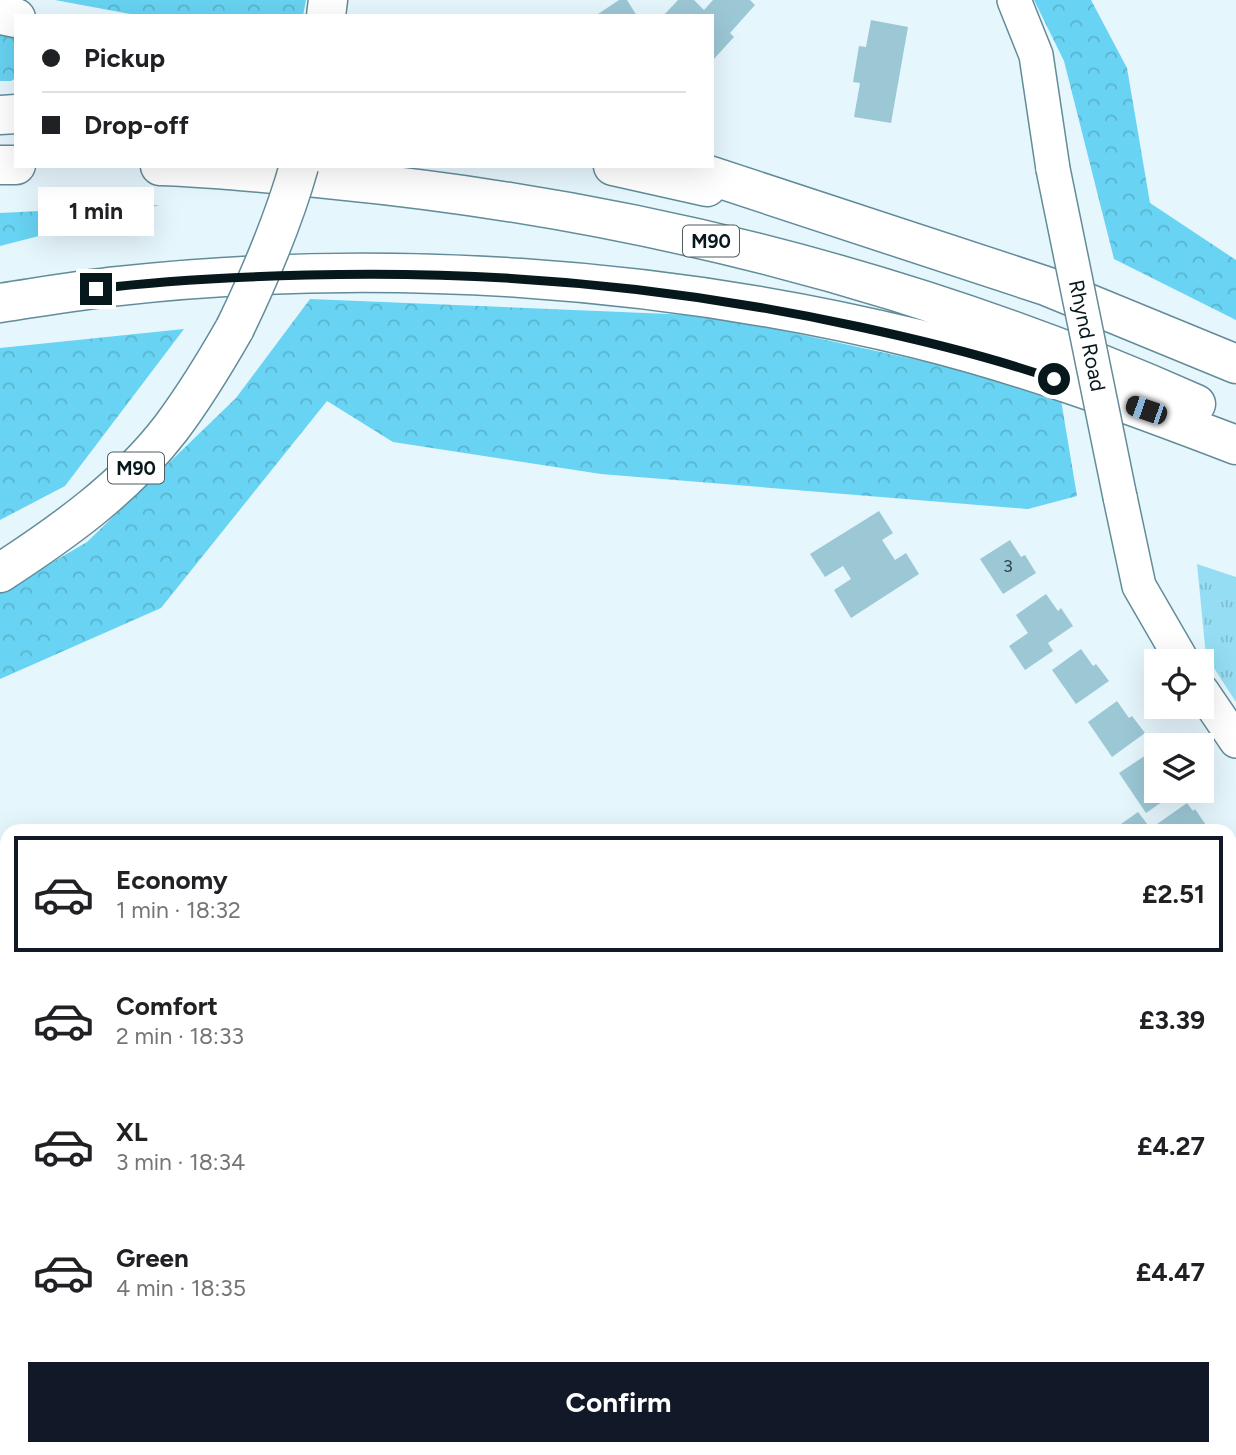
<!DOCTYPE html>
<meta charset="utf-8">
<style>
body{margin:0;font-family:Figtree,sans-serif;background:#f2f2f2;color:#202124;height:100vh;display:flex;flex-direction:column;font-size:26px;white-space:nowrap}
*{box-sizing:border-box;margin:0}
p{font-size:23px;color:#757577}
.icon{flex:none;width:38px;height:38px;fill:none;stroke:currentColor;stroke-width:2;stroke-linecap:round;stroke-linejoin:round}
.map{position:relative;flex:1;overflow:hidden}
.side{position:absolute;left:0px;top:824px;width:1237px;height:632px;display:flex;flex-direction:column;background:#fff;border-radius:21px 21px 0 0;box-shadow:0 7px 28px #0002}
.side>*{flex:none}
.top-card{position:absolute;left:14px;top:14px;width:700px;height:154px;border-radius:0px;box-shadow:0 7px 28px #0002;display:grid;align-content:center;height:154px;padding:0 28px;background:#fff}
.fabs{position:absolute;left:1144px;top:649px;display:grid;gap:14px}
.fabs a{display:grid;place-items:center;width:70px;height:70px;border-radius:0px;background:#fff;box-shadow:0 7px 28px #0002;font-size:35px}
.end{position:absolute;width:32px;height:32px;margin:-16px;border:9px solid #07181d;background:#fff;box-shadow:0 0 0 4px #fff}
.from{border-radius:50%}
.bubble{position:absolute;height:49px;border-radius:0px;background:#fff;box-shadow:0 7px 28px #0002;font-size:23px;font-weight:700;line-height:49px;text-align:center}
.car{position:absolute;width:21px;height:42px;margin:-21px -10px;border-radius:9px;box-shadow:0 0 5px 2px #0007;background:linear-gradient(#222 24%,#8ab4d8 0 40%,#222 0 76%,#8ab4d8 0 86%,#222 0)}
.top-card b{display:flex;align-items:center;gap:24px;height:66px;font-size:26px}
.top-card b+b{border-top:2px solid #e0e0e0}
.top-card i{width:18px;height:18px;background:#202124}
ul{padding:12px 0 0;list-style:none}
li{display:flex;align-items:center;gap:21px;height:116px;margin:0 14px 10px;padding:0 14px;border:4px solid transparent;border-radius:0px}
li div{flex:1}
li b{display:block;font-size:26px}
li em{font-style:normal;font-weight:700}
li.selected{border-color:#111827}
li>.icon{width:63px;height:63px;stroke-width:1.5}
.action{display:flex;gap:14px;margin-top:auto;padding:14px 28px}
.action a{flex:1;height:80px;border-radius:0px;background:#111827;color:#fff;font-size:28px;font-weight:700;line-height:80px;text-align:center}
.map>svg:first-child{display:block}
</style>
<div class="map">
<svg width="1236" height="1455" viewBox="0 0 1236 1455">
<defs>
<pattern id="grass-tufts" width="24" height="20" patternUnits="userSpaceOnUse" patternTransform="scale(1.75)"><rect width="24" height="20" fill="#95ddf3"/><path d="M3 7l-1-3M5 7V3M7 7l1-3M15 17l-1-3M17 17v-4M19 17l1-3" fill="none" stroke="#7fbdd0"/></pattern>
<pattern id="forest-crowns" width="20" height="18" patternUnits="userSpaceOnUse" patternTransform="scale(1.75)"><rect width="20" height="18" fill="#68d3f2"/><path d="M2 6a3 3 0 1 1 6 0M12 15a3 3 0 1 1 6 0" fill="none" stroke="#59b4cf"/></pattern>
</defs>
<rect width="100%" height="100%" fill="#e5f6fc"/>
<path fill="url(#grass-tufts)" d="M1197,564L1236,577V702L1206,656Z"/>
<path fill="url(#forest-crowns)" d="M55,0H306L303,16H141Z
M1034,0H1091L1127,68L1150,203L1236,260V320L1114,259L1064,61Z
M0,33L16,38V78L11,81H0Z
M160,205L0,246V213Z
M310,299L716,316L945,366L1060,394L1077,496L1028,509L601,474L393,442L327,401L161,608L0,679V593L87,542L236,398Z
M184,329L65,486L0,520V348Z
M7,1412V1449H83L78,1455H0V1422Z
M396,1449H495L502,1455H402Z"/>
<path fill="#9cc7d5" d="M619,0H627L637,16H600L598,14Z
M678,0H694L704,10L713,0H750L755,5L730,33L734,37L712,61V16H663Z
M871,20L908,27L891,123L854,117L860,83L853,82L859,46L866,47Z
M879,511L893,533L882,540L895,560L906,553L919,574L851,618L834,590L851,579L843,566L825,577L810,554Z
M1010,540L1021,557L1025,555L1036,573L1003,594L980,559Z
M1046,594L1058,611L1061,608L1073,626L1048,643L1053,651L1025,670L1009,646L1028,633L1016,615Z
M1081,649L1093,666L1096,664L1109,681L1076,704L1052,670Z
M1117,701L1129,718L1132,716L1145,733L1112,757L1088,722Z
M1152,751L1157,758V791H1178L1146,813L1119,773Z
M1187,803L1193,811L1195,809L1208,828L1207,831H1147Z
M1138,812L1148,825L1139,831H1126L1121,824Z
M1232,863L1236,868V906L1230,910Z
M1236,926V947L1230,951V930Z"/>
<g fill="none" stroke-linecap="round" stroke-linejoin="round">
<defs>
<path id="tertiary" d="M1014,0L1036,55L1053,169
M1120,497L1139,586L1183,662
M1202,691L1236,741"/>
<path id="motorway" d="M0,15L16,18
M326,16L328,0
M0,115L16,114
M0,165H16
M160,166C219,168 278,174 337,180C633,209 923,283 1196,404
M613,166L707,187
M681,166L1046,286L1236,364
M0,303C40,297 79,290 119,286C381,257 662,276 918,339C1027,366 1131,405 1236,445
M0,573C63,532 125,488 171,428C195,396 215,363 235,328"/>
</defs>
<use href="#tertiary" stroke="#638c99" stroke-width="36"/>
<use href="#motorway" stroke="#638c99" stroke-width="41"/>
<use href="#tertiary" stroke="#fff" stroke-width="33"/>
<use href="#motorway" stroke="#fff" stroke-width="38"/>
<defs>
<g id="tertiary-bridge">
<path id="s1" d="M1053,169L1120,497"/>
</g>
<path id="motorway-bridge" d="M235,328C260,276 283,223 299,166"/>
</defs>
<use href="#tertiary-bridge" stroke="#638c99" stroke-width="36" stroke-linecap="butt"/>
<use href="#motorway-bridge" stroke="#638c99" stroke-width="41" stroke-linecap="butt"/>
<use href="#tertiary-bridge" stroke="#fff" stroke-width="33"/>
<use href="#motorway-bridge" stroke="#fff" stroke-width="38"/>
</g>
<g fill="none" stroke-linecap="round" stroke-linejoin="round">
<path stroke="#07181d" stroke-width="9" d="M96,289C166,280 237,277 307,275C493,270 678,287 860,327C925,341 991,357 1054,379"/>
</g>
<g text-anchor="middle" stroke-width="7" stroke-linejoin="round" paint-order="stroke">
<g font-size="18" fill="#2c444b">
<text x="1008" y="572">3</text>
</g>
<g fill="#fff" stroke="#515d61" stroke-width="2">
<rect x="683" y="225.5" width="56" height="31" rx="5"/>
<rect x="108" y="452.5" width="56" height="31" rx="5"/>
</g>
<g font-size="19" font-weight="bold" fill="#07181d">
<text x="711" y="248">M90</text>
<text x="136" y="475">M90</text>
</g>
<g font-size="21" fill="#07181d" stroke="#fff">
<text dy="7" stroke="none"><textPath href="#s1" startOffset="170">Rhynd Road</textPath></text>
</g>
</g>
</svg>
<div class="fabs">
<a><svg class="icon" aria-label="locate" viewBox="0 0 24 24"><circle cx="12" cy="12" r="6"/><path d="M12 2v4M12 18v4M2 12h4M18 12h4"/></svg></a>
<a><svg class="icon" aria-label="layers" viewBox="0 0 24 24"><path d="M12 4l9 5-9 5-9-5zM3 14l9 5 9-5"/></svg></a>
</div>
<i class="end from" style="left:1054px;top:379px"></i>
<i class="end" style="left:96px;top:289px"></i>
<div class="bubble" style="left:38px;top:187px;width:116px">1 min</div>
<i class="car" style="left:1146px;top:410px;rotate:289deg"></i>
<div class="top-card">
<b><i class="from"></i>Pickup</b>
<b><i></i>Drop-off</b>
</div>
<section class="side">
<ul>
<li class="selected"><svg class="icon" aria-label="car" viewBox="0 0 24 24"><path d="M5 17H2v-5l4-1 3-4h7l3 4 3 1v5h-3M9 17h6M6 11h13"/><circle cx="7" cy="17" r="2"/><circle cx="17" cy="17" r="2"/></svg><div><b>Economy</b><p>1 min · 18:32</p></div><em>£2.51</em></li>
<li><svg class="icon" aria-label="car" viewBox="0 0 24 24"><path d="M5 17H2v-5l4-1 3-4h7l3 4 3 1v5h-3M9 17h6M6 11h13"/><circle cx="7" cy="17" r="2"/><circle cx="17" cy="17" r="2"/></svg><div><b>Comfort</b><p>2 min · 18:33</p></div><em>£3.39</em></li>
<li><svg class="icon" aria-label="car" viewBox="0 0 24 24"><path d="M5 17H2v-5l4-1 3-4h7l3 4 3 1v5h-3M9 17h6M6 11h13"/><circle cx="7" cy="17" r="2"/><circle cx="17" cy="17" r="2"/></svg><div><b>XL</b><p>3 min · 18:34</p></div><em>£4.27</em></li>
<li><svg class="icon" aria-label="car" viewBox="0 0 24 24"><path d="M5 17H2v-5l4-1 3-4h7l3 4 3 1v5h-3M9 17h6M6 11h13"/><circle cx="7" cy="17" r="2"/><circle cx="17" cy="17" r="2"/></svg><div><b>Green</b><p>4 min · 18:35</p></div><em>£4.47</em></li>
</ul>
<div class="action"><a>Confirm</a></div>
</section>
</div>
